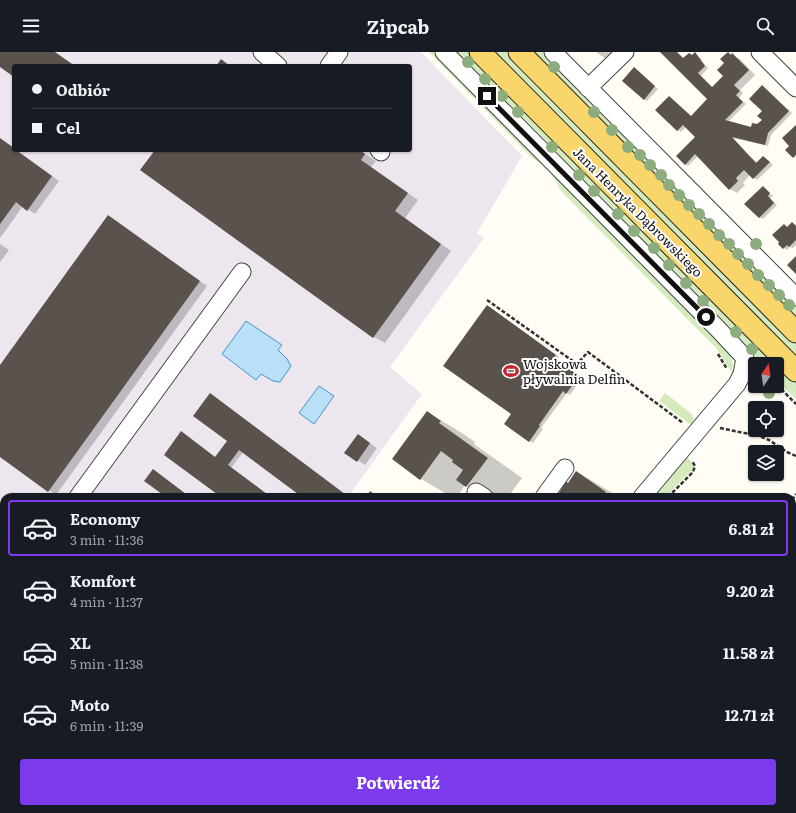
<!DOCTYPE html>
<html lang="pl">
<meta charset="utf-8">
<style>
body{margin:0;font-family:Literata,serif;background:#242831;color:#f1f3f6;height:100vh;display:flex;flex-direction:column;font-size:15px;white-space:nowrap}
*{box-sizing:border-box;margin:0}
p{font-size:13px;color:#9ea1a6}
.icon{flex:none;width:22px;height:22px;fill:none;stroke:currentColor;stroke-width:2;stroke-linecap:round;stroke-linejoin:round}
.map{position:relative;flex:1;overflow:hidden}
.sheet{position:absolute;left:0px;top:441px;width:796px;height:320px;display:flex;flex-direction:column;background:#171b24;border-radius:12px 12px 0 0;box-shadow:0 1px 3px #0004}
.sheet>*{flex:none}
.top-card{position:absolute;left:12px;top:12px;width:400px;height:88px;border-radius:4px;box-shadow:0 1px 3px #0004;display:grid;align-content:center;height:88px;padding:0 20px;background:#171b24}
.needle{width:26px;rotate:13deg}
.controls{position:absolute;left:748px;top:305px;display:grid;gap:8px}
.controls a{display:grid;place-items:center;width:36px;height:36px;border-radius:4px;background:#171b24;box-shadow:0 1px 3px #0004;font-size:20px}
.end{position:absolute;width:18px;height:18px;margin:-9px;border:5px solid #111;background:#fff;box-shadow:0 0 0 2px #fff}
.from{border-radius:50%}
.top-card b{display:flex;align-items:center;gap:14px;height:38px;font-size:15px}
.top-card b+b{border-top:1px solid #363941}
.top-card i{width:10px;height:10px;background:#f1f3f6}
ul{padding:7px 0 0;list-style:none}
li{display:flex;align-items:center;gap:12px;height:56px;margin:0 8px 6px;padding:0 12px;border:2px solid transparent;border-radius:4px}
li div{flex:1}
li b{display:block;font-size:15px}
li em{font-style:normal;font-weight:700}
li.active{border-color:#7c3aed}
li>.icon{width:36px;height:36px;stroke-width:1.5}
.primary-button{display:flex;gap:8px;margin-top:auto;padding:8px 20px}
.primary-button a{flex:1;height:46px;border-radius:4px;background:#7c3aed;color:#fff;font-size:16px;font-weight:700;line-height:46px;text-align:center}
header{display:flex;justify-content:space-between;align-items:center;height:52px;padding:0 20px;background:#171b24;font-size:18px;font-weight:700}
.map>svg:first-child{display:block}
</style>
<header><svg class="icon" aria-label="menu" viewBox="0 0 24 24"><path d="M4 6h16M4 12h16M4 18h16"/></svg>Zipcab<svg class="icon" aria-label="search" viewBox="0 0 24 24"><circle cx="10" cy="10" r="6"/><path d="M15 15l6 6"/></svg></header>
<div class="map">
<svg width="796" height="761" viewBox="0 0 796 761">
<rect width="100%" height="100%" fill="#fffdf5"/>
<path fill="#eee6ef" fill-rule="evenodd" d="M0,0H421L522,104L477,181L484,186L390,315L422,342L348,445H4V757H292L297,761H0ZM14,14H410V98H14Z"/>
<path fill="#d5ebbd" d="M429,0H437L729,298L733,312L732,321L717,297L561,139C553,124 550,115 533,107Z
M454,0H468L796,331V347L777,329V312H760L732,281Z
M493,0H506L796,293V306Z
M530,0H547L796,251V268Z
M665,341L692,362L694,367L691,373L659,349Z
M685,403L696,414L665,445H651Z"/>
<path fill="#b9e0f7" stroke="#3f96cf" d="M246,269L282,293L278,298L287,307L291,314L280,330L273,329L261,322L256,328L222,302Z
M319,334L334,344L314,372L299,361Z"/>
<path fill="#0003" d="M596,0H613L606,7Z
M662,0H677L684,7L692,4L695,2L698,4L702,7L701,8L708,16L701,24L713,36L723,25L728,1L740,7L755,23L740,38L743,41L739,46L746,52L729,69L752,76L763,68L762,34L792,61L771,83L768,94L733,86L744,99L758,111L764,105L773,113L757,128L750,123L743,131L745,133L737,141L730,137L698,104L688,114L685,112L697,84L686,75L681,80L678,78L670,45L692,65L708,47Z
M637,19L658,37L647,49L644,47Z
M0,87L14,97V98H16L59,129L35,162L23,154L0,186Z
M156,98H360L376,109L371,115L418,148L405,166L451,199L385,291L374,285L142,118Z
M763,135L773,144L770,146L777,153L763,167L759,165Z
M116,169L207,234L56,443L0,404V315Z
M792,171L796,173V193L793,196L790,195L787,198L779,192L788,175Z
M0,192L9,198L0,210Z
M491,256L559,305L557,308L582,326L570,343L567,341L541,376L543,377L533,391L529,389L512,362Z
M427,360L462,381L475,390L474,392L522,426L508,445H486L465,433L457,445H452L421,427Z
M185,382L216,406L228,389L349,445H304L243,400L231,416L270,445H222Z
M358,383L377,396L365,413L346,400Z
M577,420L611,440L618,445H561L568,432Z
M792,605L796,609L792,613Z
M792,723L796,727L795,729L796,730V761H789L785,757H792Z
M216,757H244L241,761H222Z
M489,757H535L539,761H493Z
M635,757H682L684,761H639Z"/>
<path fill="#5a524d" d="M0,0H55L75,14H14V25L0,15Z
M660,0H677L683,6L689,1L692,3L695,0L705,14L698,21L712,35L723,24L717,18L724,11L720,7L728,0L731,3L732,1L749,18L734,33L740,39L736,43L743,50L725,68L751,75L752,71L757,72L762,68L757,64L762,59L749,47L762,33L789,59L768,81L765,93L732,85L756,111L763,104L770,110L753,127L744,118L736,126L738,129L729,138L695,102L685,113L676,104L695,85L683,73L677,79L655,58L669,44L691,64L707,47Z
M221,7L230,14H216Z
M634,15L655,34L644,48L622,29Z
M796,73V103L793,106L785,98L789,94L782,86Z
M0,86L14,96V98H16L52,124L27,159L16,150L0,172Z
M155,98H360L365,102L361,108L408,141L395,159L441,192L373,286L140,118Z
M763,134L770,141L768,144L774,151L759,166L744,152Z
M108,163L200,229L48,440L0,405V313Z
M792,170L796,174V188L789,195L787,193L783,197L778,192L779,190L772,183L784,172L787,175Z
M796,204V222L787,213Z
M487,253L556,303L554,305L579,324L566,342L563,339L539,373L540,374L529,390L504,372L511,362L443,314Z
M210,341L349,445H302L239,398L228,413L271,445H221L164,403L181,379L215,405L227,389L193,364Z
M427,359L441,369L439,371L488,406L466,435L456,428L463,418L452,410L453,408L441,399L420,428L392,407Z
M358,382L370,391L357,410L344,401Z
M153,417L190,445H166L144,429Z
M576,419L606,440L602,445H560L562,443L559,441L562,436L558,434L563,427L568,431Z
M370,439L378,445H366Z
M796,612V640L792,636V616Z
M4,727V757H95L100,761H0V733Z
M792,731L796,735V761H788L784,757H792Z
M214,757H233L231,761H220Z
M488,757H529L533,761H492Z
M633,757H672L676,761H637Z"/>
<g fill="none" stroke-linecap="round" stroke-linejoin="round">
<defs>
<path id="minor" d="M262,0L278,14
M444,0L717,276L745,306L742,322L737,332L642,445
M553,0L796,245
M760,0L796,36
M329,14L339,0
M588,36L625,0
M379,98L381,100
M476,440L484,445
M78,445L242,220
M544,445L565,416
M0,503L4,506
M792,537L796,541
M0,554L4,548
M0,661L4,664
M136,757L142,761
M338,757L340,761
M403,757L407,761"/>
<path id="major" d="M480,0L796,319
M519,0L796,280"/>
</defs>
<use href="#minor" stroke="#444" stroke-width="19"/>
<use href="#major" stroke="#222" stroke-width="23"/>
<path stroke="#333" stroke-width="2.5" stroke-dasharray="4 2" stroke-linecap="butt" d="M487,248L577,312L588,300L683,371
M718,302L727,317
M777,333L796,352
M720,376L759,384L769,388L787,400L796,404
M668,445L693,420L695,414L692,409
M792,448L796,442
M792,569L796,574
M792,589L796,593
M792,610L796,606
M792,706L796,710
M370,757L374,761
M697,757L701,761
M732,757L735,761
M553,761L575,757
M617,761L619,757
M706,761L710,757"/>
<use href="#minor" stroke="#fff" stroke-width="17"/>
<use href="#major" stroke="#f9d66b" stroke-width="21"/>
</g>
<g fill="#8dad7f">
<circle cx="468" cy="10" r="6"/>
<circle cx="554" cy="15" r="6"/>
<circle cx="485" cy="27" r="6"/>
<circle cx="502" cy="44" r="6"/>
<circle cx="518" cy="60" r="6"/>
<circle cx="594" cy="60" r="6"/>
<circle cx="612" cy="78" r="6"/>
<circle cx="552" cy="95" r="6"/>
<circle cx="628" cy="95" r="6"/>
<circle cx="640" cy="103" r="6"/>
<circle cx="650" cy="113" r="6"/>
<circle cx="579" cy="123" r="6"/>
<circle cx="661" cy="123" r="6"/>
<circle cx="669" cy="133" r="6"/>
<circle cx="594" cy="139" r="6"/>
<circle cx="679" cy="143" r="6"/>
<circle cx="689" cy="153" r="6"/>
<circle cx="618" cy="162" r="6"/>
<circle cx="699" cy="162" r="6"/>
<circle cx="709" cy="172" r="6"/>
<circle cx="634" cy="179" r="6"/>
<circle cx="719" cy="183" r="6"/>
<circle cx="729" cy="192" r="6"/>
<circle cx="756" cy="192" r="6"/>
<circle cx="654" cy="196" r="6"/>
<circle cx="738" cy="202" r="6"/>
<circle cx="748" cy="212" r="6"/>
<circle cx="669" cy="213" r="6"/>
<circle cx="758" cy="223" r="6"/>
<circle cx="686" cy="231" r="6"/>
<circle cx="769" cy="233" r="6"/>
<circle cx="779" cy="243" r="6"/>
<circle cx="703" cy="249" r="6"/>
<circle cx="789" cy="253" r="6"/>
<circle cx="736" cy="280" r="6"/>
<circle cx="752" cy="297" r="6"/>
<circle cx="769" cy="341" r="6"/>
</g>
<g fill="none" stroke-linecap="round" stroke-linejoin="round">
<path stroke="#111" stroke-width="5" d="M487,44L706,265"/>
</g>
<defs>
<symbol id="stadium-bare" viewBox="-9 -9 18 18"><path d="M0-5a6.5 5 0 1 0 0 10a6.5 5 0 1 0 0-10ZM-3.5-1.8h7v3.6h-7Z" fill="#c4262e" stroke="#fff" stroke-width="2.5" paint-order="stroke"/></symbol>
</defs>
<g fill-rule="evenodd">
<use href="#stadium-bare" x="500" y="308" width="22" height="22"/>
</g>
<g text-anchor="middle" stroke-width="4" stroke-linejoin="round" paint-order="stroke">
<g font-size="13" fill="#111" stroke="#fff">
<text transform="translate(638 160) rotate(45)" y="5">Jana Henryka Dąbrowskiego</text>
</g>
<g font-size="13" fill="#111" stroke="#fff" text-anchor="start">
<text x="523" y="317">Wojskowa<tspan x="523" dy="15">pływalnia Delfin</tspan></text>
</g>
</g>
</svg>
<div class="controls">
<a><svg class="needle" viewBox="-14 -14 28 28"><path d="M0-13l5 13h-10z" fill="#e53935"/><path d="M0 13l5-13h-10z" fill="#9ea1a6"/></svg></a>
<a><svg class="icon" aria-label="locate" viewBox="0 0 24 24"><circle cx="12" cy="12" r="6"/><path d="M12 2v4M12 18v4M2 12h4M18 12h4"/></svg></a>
<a><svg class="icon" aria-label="layers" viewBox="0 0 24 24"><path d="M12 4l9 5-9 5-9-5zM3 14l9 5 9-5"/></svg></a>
</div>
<i class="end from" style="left:706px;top:265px"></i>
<i class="end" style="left:487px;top:44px"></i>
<div class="top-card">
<b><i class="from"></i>Odbiór</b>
<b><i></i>Cel</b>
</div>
<section class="sheet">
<ul>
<li class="active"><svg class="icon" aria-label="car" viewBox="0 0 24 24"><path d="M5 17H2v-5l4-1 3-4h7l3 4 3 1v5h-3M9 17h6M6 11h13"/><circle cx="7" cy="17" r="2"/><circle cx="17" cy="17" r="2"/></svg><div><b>Economy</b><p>3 min · 11:36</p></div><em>6.81 zł</em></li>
<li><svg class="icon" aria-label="car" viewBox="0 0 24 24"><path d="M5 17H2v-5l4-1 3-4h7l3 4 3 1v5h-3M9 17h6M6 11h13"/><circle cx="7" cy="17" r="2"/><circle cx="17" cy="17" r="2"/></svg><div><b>Komfort</b><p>4 min · 11:37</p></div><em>9.20 zł</em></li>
<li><svg class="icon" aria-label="car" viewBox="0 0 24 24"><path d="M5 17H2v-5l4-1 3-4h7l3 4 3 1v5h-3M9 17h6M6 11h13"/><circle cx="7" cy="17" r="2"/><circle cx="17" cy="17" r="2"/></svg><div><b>XL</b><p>5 min · 11:38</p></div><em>11.58 zł</em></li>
<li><svg class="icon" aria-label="car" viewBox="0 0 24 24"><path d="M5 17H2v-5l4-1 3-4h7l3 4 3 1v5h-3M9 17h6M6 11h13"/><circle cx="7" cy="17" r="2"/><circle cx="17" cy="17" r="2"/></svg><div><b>Moto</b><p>6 min · 11:39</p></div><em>12.71 zł</em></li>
</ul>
<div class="primary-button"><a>Potwierdź</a></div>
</section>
</div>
